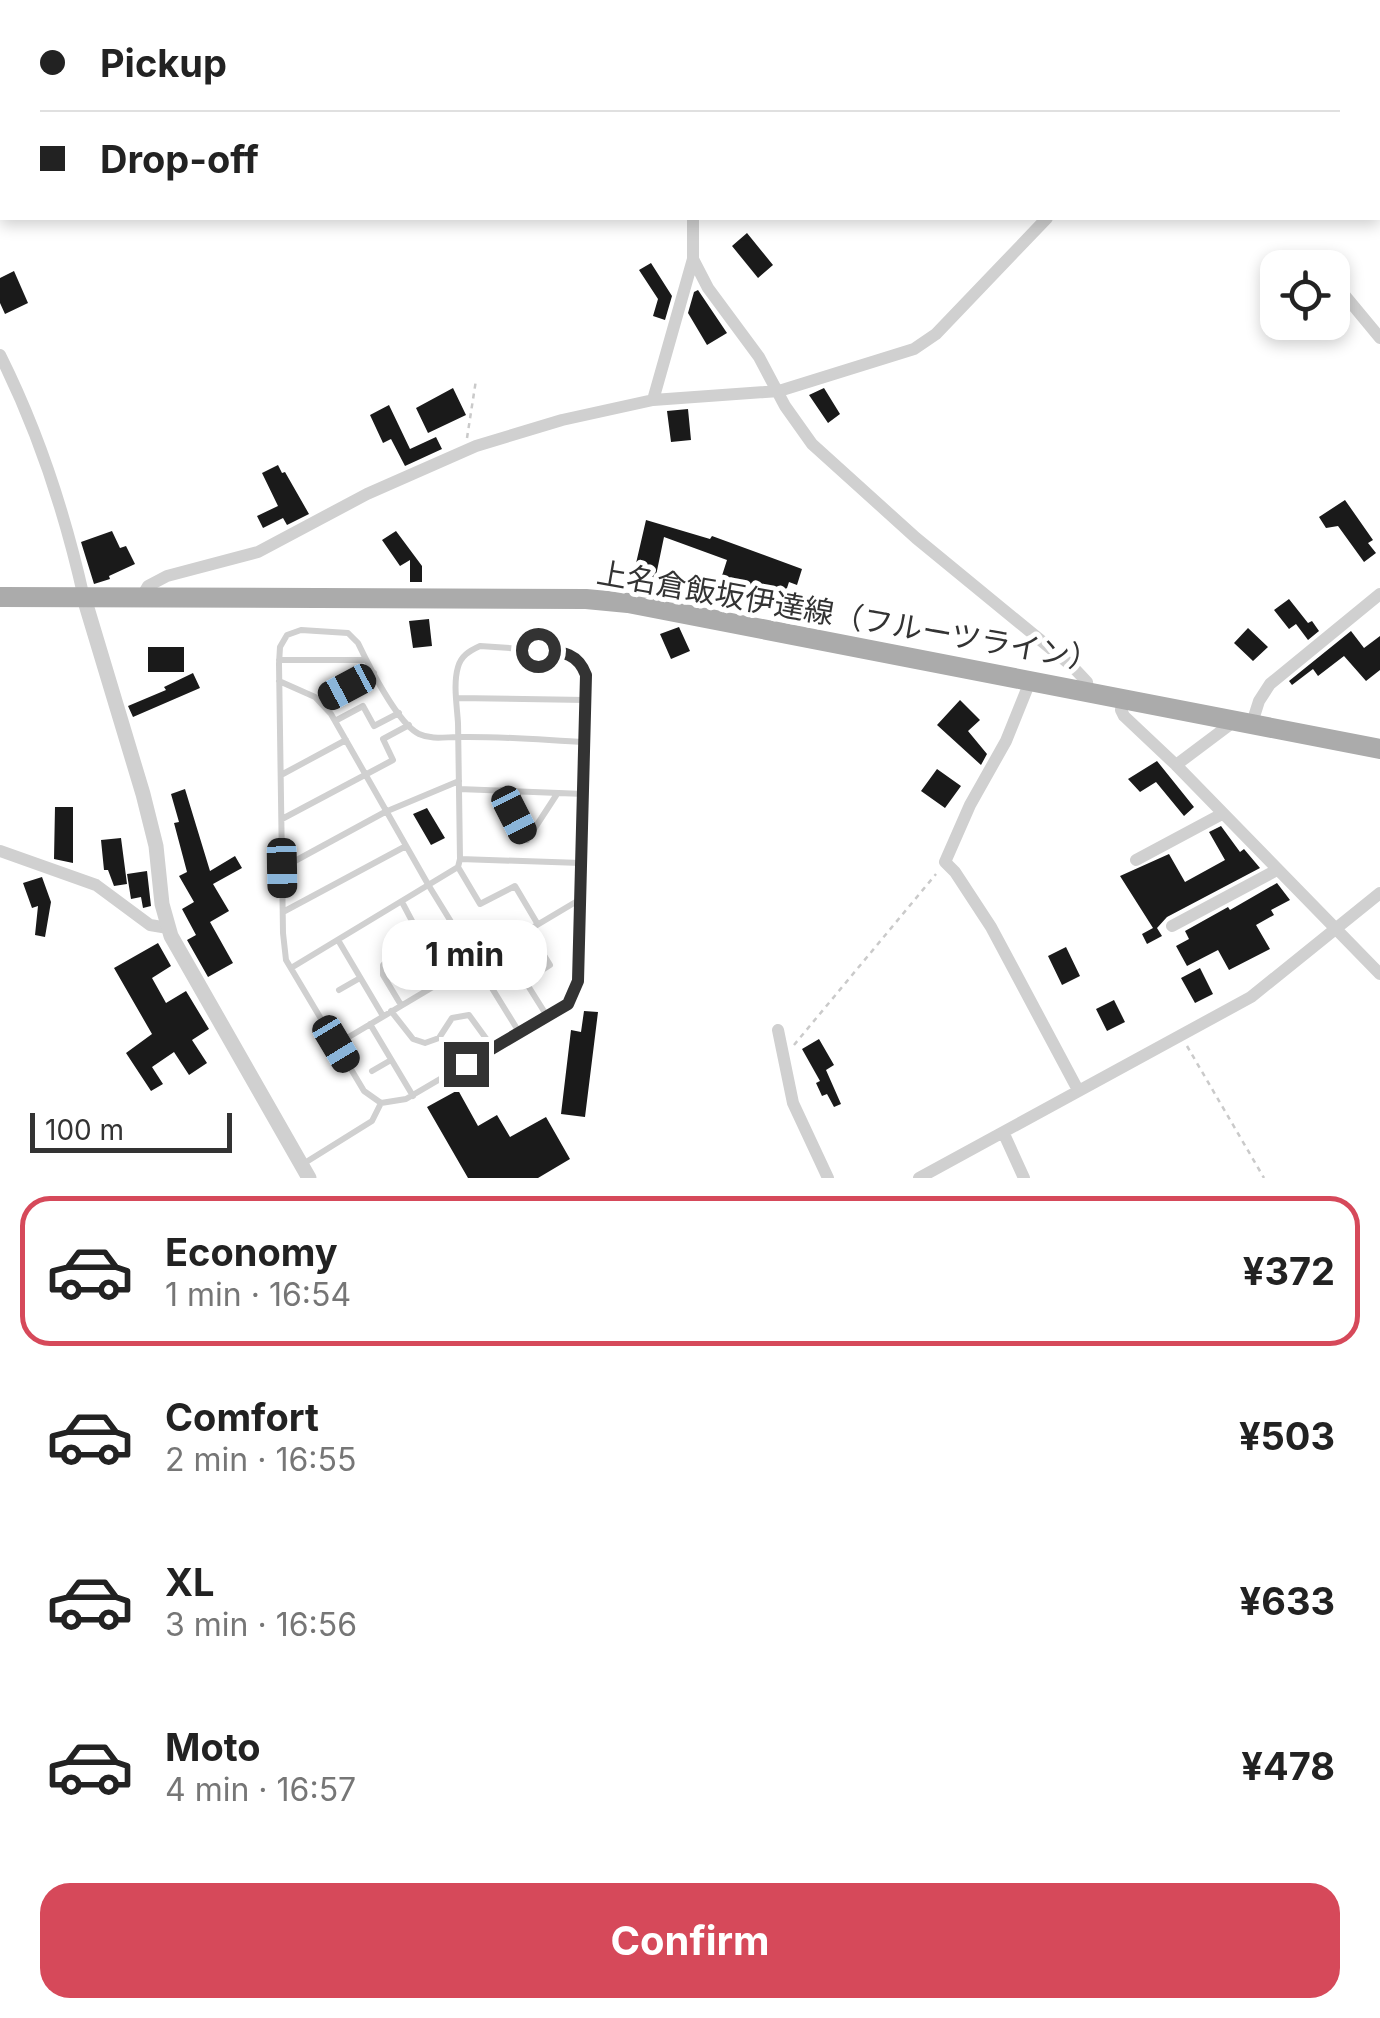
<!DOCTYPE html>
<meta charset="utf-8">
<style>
body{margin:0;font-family:Inter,"Noto Sans JP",sans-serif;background:#f2f2f2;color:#222;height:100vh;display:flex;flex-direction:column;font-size:38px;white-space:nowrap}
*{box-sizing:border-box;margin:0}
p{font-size:32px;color:#767676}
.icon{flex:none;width:55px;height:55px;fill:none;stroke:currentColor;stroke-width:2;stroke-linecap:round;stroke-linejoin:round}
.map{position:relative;height:1178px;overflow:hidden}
.drawer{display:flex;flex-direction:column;background:#fff;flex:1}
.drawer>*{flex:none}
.hud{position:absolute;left:0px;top:0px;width:1380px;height:220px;box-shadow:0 5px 15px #0003;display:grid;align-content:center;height:220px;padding:0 40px;background:#fff}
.buttons{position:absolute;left:1260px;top:250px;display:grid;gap:20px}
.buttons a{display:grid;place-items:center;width:90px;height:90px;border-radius:20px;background:#fff;box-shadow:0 5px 15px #0003;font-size:50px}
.scale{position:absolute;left:30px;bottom:25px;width:202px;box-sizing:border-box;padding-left:10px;border:5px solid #333;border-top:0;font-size:28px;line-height:35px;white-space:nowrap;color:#333;-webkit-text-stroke:8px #fff;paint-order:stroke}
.end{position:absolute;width:45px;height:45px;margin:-22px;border:12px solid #333;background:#fff;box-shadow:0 0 0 5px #fff}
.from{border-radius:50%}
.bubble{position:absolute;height:70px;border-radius:30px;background:#fff;box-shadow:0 5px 15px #0003;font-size:32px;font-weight:700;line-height:70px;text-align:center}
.car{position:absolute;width:30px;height:60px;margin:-30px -15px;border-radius:12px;box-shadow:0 0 8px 2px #0007;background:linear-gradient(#222 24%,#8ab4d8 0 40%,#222 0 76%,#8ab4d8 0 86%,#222 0)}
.hud b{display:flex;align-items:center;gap:35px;height:95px;font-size:38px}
.hud b+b{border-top:2px solid #e0e0e0}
.hud i{width:25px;height:25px;background:#222}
ul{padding:18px 0 0;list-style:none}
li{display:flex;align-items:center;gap:30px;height:150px;margin:0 20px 15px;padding:0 20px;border:5px solid transparent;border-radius:30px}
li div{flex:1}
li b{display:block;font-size:38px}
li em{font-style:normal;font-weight:700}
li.active{border-color:#d6495a}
li>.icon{width:90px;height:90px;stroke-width:1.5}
.primary-button{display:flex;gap:20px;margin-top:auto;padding:20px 40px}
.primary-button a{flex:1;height:115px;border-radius:30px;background:#d6495a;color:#fff;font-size:40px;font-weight:700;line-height:115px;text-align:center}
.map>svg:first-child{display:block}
</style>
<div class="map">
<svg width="1380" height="1178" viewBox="0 0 1380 1178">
<rect width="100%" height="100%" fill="#fff"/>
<path fill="#1a1a1a" d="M747,233L773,265L758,278L732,246Z
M651,263L672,296L665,320L653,316L658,299L639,270Z
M14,271L28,303L5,314L0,303V278Z
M698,290L727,333L707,345L688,313L694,292Z
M453,388L466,415L428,433L416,408Z
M824,388L840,414L828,423L809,395Z
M389,405L410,449L436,437L442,449L405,466L391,439L383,443L370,415Z
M688,409L691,440L671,442L667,411Z
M278,465L282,473L285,472L309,514L287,525L283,518L263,528L257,516L278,506L262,473Z
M1345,500L1373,540L1368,543L1376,553L1364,562L1338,526L1326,528L1319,517Z
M646,520L710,539L712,536L802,569L797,585L789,582L781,606L719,585L727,560L664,537L653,590L631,585Z
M112,531L120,548L126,546L135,564L109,576L110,579L94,584L81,542Z
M396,531L422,566V582H410V560L400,566L382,540Z
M1289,599L1308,623L1312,621L1319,631L1308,640L1296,624L1289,629L1274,610Z
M429,619L432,646L413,648L409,621Z
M679,627L690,651L671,659L660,634Z
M1248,628L1268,647L1253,661L1234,643Z
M1351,631L1364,648L1380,636V670L1366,681L1344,656L1318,676L1313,669L1292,685L1289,681Z
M148,647H184V672H148Z
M193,673L200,688L133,717L128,706L166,690L164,687Z
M960,700L980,720L968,731L987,754L981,765L937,725Z
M1157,761L1194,807L1184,816L1156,782L1140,792L1128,779Z
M937,769L961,786L945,808L921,791Z
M185,789L210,871L235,856L242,868L213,884L229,911L210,922L233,963L208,977L187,940L196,935L182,909L194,902L179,876L187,872L174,823L179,822L171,794Z
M55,807H73V863L54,859Z
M427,808L445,838L431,845L413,814Z
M1221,826L1240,852L1244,849L1260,868L1167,917L1157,928L1162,936L1147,944L1142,934L1153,928L1120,876L1169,854L1185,882L1225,860L1209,832Z
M121,838L127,884L114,886L108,870H104L101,840Z
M147,871L151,906L143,908L141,897L131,899L127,874Z
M42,877L51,902L45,937L35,935L38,906L32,908L23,883Z
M1277,883L1290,900L1271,910L1274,915L1256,925L1270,949L1229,970L1218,950L1187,966L1176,946L1189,939L1185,931L1228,907L1230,910Z
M158,943L171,966L152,978L166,1003L186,991L209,1029L192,1040L207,1063L189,1075L174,1052L152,1067L163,1084L151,1091L126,1053L152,1034L114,968Z
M1066,947L1080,976L1062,985L1048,956Z
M1200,968L1213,994L1195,1003L1181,978Z
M1114,1000L1125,1022L1107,1031L1096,1009Z
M584,1011L598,1012L585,1117L561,1114L571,1030L581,1032Z
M819,1039L834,1065L826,1070L841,1104L834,1107L827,1094L822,1096L816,1083L820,1081L802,1049Z
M458,1090L478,1126L497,1115L510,1137L546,1117L570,1159L538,1178H468L427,1107Z"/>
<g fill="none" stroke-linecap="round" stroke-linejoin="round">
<path stroke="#cacaca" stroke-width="2.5" stroke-dasharray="5 5" stroke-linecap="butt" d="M153,0L154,2
M298,0L299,2
M1244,2V0
M0,206L2,204
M467,438L476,380
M794,1045L936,874
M1187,1046L1264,1178"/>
<path stroke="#d0d0d0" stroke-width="6" d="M279,660H366
M279,681L315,697L331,714L429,886L519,1032
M457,698L586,700
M320,701L374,673
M335,721L363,706L374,726L399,713
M281,775L346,740
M459,789L584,794
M502,790L527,840L557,794
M282,819L393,760L383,739L409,725
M460,859L581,863
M458,867L480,904L515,886L537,923
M282,868L385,812L459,781
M283,912L406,846
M528,929L550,965L525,981L547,1016
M338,940L383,1016
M291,968L458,867L460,859C459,813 459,768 458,723C457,706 453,684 458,667C461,656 469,651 480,646L568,652L583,667L587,686L578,981L568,1004L406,1099L381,1103L364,1091L286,960L283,933L279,664L280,647L287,635L301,630L348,633L358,643C369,666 398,724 419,734C432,740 445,737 458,737C501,736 543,740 585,742
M339,990L360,978
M401,1005L383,975V965L393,955L411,953L422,940L402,902
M391,1011L413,1039L425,1043L439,1038L452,1018L469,1015L493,1048
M370,1024L413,1096
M337,1044L579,900
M372,1071L391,1060
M303,1164L372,1121L381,1103"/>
<path stroke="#d0d0d0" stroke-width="12" d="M748,2L749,0
M693,218V259L708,288L759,357L785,406L812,444L916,538L1072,666L1087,682L1088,690
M1318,263L1322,268
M1332,280L1380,338
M0,355C39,433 65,513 84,598
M653,400L693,259
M141,598L148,586L167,576L258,552L367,494L476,446L562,420L653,400L779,391L914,349L936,334L1047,218
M1031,679L1006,741L970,805L945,862L955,872L991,927L1078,1090
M1123,697L1121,710L1124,716L1176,765
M1236,720L1176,765L1380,974
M1252,723L1259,701L1270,684L1380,594
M0,851L96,885L150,925L168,928
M1136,860L1222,814
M1172,926L1277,870
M778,1030L793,1103L828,1178
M1004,1134L1024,1178
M919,1178L1251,997L1380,893"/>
<path stroke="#d0d0d0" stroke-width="15" d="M84,598L143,794L156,846L162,904L171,936L309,1178"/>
<path stroke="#ababab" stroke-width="20" d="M0,597L586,599L628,603L1380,749"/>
</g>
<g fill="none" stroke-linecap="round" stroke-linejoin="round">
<path stroke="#333" stroke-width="12" d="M466,1064L568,1004L578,981L586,675C577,651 560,652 538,650"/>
</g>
<g text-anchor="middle" stroke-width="10" stroke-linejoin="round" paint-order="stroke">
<g font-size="30" fill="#333" stroke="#fff">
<text transform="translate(848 617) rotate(10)" y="10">上名倉飯坂伊達線（フルーツライン）</text>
</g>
</g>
</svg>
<div class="buttons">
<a><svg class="icon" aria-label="locate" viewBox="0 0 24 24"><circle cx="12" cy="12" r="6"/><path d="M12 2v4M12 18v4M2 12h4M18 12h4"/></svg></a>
</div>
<div class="scale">100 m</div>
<i class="end from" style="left:538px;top:650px"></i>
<i class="end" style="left:466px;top:1064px"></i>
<div class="bubble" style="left:382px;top:920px;width:165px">1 min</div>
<i class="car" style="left:347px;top:687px;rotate:242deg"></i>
<i class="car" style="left:514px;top:815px;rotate:153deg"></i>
<i class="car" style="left:282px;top:868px;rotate:179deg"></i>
<i class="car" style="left:336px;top:1044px;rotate:149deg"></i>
<div class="hud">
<b><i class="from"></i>Pickup</b>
<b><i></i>Drop-off</b>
</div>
</div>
<section class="drawer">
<ul>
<li class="active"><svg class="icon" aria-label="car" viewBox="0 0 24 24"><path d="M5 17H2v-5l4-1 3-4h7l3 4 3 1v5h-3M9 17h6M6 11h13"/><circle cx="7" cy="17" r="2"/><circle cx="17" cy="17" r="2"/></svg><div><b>Economy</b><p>1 min · 16:54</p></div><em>¥372</em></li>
<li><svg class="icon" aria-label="car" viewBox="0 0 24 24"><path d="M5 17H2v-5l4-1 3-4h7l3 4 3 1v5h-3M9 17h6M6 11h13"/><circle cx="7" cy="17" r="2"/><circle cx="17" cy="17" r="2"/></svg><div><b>Comfort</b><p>2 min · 16:55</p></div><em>¥503</em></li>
<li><svg class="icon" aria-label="car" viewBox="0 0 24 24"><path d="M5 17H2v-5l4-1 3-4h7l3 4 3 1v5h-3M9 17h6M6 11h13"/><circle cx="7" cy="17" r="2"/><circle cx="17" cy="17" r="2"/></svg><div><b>XL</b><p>3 min · 16:56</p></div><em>¥633</em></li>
<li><svg class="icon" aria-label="car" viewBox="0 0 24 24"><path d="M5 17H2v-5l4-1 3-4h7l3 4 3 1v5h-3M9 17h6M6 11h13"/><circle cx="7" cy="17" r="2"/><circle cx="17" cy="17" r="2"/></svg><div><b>Moto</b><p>4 min · 16:57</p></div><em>¥478</em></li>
</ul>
<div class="primary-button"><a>Confirm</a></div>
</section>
